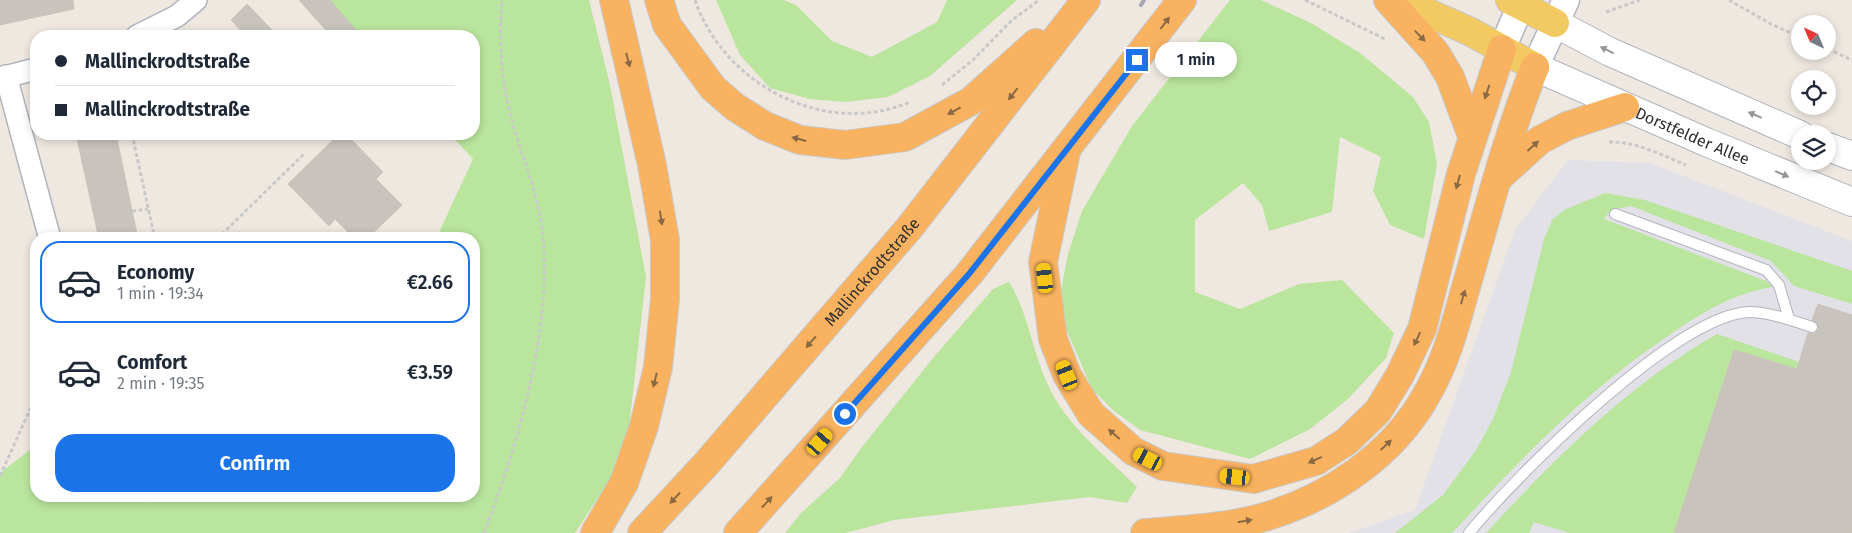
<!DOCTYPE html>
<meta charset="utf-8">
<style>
body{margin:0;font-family:"Fira Sans",sans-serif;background:#f2f2f3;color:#1f2937;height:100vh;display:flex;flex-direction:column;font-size:19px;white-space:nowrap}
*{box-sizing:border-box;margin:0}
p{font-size:16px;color:#747a83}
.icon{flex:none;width:28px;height:28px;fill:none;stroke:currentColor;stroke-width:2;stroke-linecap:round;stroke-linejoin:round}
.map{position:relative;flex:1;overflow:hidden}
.details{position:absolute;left:30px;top:232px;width:450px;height:270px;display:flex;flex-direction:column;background:#fff;border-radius:20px;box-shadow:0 2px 8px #0003}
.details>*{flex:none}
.banner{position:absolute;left:30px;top:30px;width:450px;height:110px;border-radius:20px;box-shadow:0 2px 8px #0003;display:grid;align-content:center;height:110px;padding:0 25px;background:#fff}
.needle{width:32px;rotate:316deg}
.tools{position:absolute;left:1791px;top:15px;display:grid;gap:10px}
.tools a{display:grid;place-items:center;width:45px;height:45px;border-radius:50%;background:#fff;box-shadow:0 2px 8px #0003;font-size:25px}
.end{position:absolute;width:22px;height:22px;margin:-11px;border:6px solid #1a73e8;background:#fff;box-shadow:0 0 0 2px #fff}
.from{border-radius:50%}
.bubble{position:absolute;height:35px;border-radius:18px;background:#fff;box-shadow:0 2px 8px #0003;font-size:16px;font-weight:600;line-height:35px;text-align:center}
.car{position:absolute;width:15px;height:30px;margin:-15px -8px;border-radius:6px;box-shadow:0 0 4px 1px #0007;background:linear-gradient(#f5c518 24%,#345 0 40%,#f5c518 0 76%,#345 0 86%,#f5c518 0)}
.banner b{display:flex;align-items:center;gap:18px;height:48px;font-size:19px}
.banner b+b{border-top:1px solid #e0e1e3}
.banner i{width:12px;height:12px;background:#1f2937}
ul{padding:9px 0 0;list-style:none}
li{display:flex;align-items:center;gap:15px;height:82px;margin:0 10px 8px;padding:0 15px;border:2px solid transparent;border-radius:20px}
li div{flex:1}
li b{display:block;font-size:19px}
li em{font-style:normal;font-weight:600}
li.current{border-color:#1a73e8}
li>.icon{width:45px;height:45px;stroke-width:1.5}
.cta{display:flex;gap:10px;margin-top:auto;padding:10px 25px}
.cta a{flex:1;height:58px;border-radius:20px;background:#1a73e8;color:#fff;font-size:20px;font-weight:600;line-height:58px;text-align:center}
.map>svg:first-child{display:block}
</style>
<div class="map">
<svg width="1852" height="533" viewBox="0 0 1852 533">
<rect width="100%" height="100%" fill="#efe8e1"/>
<path fill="#e3e1e8" d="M1568,160L1650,163L1852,241V533H1349L1415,510L1515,230Z"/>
<path fill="#b9e59d" d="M326,0H589L610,85L646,277L626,454L575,533H0V473L36,445V496H142L151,503L159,496H474V239H436L473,159L450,134H474V36H360Z
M716,0H784L796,5L832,41L872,57L937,22L947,0H1017L930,76L888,97L846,102L810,99L770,88L740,55Z
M1230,0H1261L1311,23L1360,53L1413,97L1429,122L1437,164L1424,239L1390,225L1373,191L1381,157L1340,137L1332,212L1269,231L1262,205L1243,183L1195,220V292L1240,309L1299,284L1342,280L1394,333L1386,358L1348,399L1310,429L1250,459L1140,430L1114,411L1092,389L1060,315L1061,291L1068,254L1082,211L1132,126Z
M1605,193L1645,200L1852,271V304L1794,286L1771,261L1631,206L1611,210L1604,219L1766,281L1773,287C1733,293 1701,313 1668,336C1583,393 1521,459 1452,533H1395L1443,495L1476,450L1493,419L1511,372L1544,239L1552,220L1564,210Z
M1009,282C1028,312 1032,350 1047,383C1066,426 1105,455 1137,487L1127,503L1090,497L894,520L846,533H785L801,513L840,478L862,447L933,358L993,289Z
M1717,334L1799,362L1797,369L1734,350L1674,533H1569L1534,522L1529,533H1486C1554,459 1629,384 1717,334Z"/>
<path fill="#c8c3bc" stroke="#cbc4ba" d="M0,0H73L74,9L0,25Z
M299,0H330L361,36H331Z
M247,4L278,36H246L231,20Z
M76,134H116L138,239H99Z
M339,134H346L383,172L376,179L402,205L367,239H355L335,219L329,226L288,184Z
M1818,304L1852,315V533H1674L1734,350L1797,369L1808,333L1814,334L1819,329L1817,323L1812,320Z"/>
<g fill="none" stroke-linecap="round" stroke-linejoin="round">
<defs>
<path id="service" d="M1615,214L1766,270L1779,285L1789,319
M1469,533C1516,476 1676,315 1749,312C1770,312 1793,321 1812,327"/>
<path id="minor" d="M137,36L177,16L196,0
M6,76L50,239
M0,78L36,69"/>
<path id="tertiary" d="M1502,49L1523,0
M1535,67L1566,0"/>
<g id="secondary">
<path d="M1555,23L1610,52L1800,135"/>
<path id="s1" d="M1535,67L1706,142L1852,202"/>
<path d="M1828,147L1852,156"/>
</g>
<path id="primary" d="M1399,0L1469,31L1535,67
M1510,0L1555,23"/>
<g id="trunk">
<path d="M659,0L667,25L713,88L735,107L765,126L800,140L845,145L905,137L971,101L1036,43"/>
<path d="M1388,0L1435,52L1450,77L1472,136"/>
<path d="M1066,152L1043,262L1053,339L1067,375L1091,414L1133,451L1163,466L1253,479L1316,461L1347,441L1378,411L1400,375L1422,329L1461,174L1502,49"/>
<path d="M1498,178L1540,140L1567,126L1625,107"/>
<path d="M595,533L624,483L644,426L658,367L665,299V240L652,165L614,0"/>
<path id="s2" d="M642,533L707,463L910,227L1086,0"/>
<path d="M738,533L969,274L1182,0"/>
<path d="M1145,533C1183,530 1224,528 1261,518C1328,499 1393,456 1427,394C1449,356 1458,314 1470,273C1490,204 1508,134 1535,67"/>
</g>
</defs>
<use href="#service" stroke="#b1b4be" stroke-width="12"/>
<use href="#minor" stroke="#b1b4be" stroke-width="24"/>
<use href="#tertiary" stroke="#b1b4be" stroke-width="29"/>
<use href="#secondary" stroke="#b1b4be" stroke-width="30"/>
<use href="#primary" stroke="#c9c9c9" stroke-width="30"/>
<use href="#trunk" stroke="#c9c9c9" stroke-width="30"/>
<path stroke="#c9c9c9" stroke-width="3" stroke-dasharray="4 2.5" stroke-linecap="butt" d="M695,0C724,85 825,138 910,102
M1305,0L1385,39
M1729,0L1771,24L1800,37
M1606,12L1640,0
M1828,49L1852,60
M942,85L974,59L1011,21L1039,0
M132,134L155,239
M116,135L132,134
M1609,142C1635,141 1662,155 1686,165
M132,211L148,209
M217,239L305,153
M0,476L36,396
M484,533C518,445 556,317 541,222C536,189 523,160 514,128C502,87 498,42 502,0"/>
<use href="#service" stroke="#fff" stroke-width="10"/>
<use href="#minor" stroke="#fff" stroke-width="21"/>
<use href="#tertiary" stroke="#fff" stroke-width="26"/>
<use href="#secondary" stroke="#fff" stroke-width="28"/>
<use href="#primary" stroke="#f3ca62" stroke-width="28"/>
<use href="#trunk" stroke="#f9b25f" stroke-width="28"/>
<path stroke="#a3a7b8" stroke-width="4" d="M1141,5L1144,0"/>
</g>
<defs><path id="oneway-solid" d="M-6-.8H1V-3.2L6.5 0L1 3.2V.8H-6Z" transform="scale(1.25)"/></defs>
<g fill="#896944">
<use href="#oneway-solid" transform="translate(1165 23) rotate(-53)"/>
<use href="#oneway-solid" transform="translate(1420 36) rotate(46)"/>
<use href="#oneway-solid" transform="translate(628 60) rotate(75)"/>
<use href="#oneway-solid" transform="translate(1487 92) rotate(109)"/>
<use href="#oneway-solid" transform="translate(1013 94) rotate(128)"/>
<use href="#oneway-solid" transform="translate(954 111) rotate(152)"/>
<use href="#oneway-solid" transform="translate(799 139) rotate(-165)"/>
<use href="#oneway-solid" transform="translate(1533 146) rotate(-42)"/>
<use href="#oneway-solid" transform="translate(1458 182) rotate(105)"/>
<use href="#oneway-solid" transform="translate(661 218) rotate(81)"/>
<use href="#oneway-solid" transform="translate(1463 297) rotate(-74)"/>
<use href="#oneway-solid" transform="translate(1417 339) rotate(115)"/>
<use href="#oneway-solid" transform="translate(811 342) rotate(131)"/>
<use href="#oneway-solid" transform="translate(655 380) rotate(104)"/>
<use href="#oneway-solid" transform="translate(1114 434) rotate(-139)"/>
<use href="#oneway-solid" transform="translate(1386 445) rotate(-43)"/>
<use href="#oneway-solid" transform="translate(1315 460) rotate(156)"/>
<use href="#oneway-solid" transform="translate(675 498) rotate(133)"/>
<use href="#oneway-solid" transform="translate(767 502) rotate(-47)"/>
<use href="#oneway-solid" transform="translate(1245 521) rotate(-10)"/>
</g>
<g fill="#969696">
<use href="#oneway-solid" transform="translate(1607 50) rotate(-154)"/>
<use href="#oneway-solid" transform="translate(1755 115) rotate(-157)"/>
<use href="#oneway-solid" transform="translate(1782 174) rotate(23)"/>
</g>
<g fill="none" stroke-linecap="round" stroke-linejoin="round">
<path stroke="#1a73e8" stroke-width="6" d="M845,414L969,274L1137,60"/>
</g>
<g text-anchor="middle" stroke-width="5" stroke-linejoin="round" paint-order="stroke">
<g font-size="16" fill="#2e2e2e" stroke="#fff">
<text dy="6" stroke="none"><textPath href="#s1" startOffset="172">Dorstfelder Allee</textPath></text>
<text dy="6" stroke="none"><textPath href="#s2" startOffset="348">Mallinckrodtstraße</textPath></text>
</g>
</g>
</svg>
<div class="tools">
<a><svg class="needle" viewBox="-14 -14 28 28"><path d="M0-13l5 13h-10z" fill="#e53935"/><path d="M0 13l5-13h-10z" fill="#747a83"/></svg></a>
<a><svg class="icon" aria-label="locate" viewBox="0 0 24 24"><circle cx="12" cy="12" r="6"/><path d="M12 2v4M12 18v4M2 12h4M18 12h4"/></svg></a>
<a><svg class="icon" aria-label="layers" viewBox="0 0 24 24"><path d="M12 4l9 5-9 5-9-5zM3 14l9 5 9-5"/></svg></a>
</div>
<i class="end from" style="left:845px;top:414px"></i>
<i class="end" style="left:1137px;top:60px"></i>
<div class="bubble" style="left:1155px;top:42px;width:82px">1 min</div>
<i class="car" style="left:1045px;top:278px;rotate:354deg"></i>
<i class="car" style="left:1067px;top:375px;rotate:338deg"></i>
<i class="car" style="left:820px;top:442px;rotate:41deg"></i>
<i class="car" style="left:1148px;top:459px;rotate:297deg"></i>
<i class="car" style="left:1235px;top:477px;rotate:276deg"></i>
<div class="banner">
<b><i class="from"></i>Mallinckrodtstraße</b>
<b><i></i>Mallinckrodtstraße</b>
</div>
<section class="details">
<ul>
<li class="current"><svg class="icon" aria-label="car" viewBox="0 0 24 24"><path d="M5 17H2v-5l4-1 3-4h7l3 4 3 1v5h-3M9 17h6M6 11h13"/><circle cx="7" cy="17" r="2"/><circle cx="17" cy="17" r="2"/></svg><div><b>Economy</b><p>1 min · 19:34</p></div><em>€2.66</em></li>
<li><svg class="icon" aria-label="car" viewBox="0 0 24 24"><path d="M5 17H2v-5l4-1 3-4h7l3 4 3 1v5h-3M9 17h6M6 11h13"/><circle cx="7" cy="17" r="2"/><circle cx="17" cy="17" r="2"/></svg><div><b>Comfort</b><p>2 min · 19:35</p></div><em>€3.59</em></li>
</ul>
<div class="cta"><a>Confirm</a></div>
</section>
</div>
